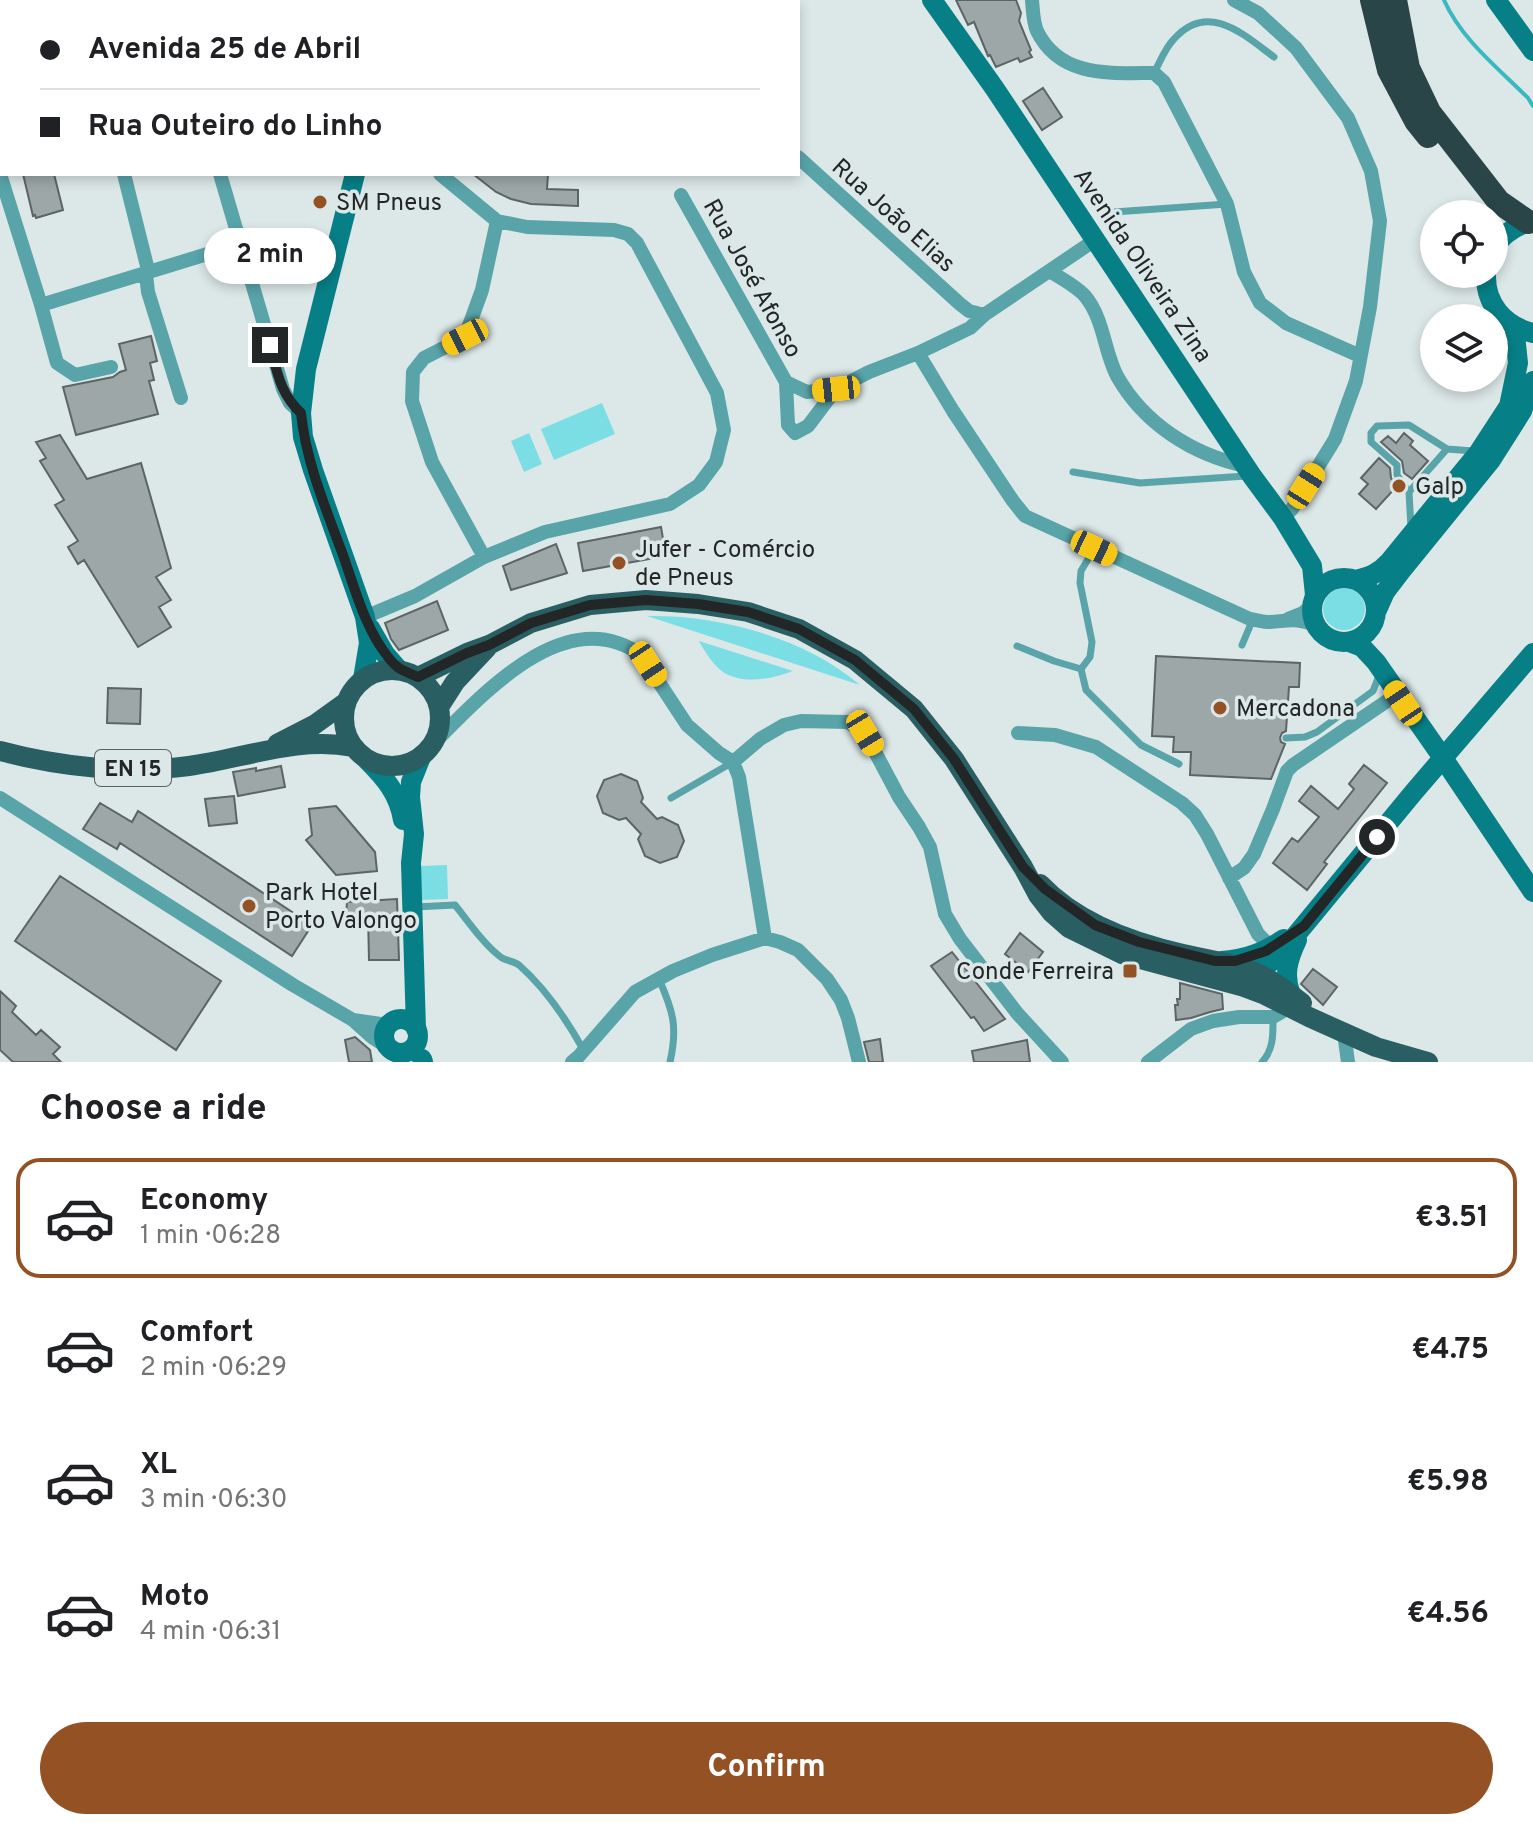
<!DOCTYPE html>
<meta charset="utf-8">
<style>
body{margin:0;font-family:Overpass,sans-serif;background:#f2f2f2;color:#202124;height:100vh;display:flex;flex-direction:column;font-size:30px;white-space:nowrap}
*{box-sizing:border-box;margin:0}
p{font-size:26px;color:#757577}
.icon{flex:none;width:44px;height:44px;fill:none;stroke:currentColor;stroke-width:2;stroke-linecap:round;stroke-linejoin:round}
.map{position:relative;height:1062px;overflow:hidden}
.details{display:flex;flex-direction:column;background:#fff;flex:1}
.details>*{flex:none}
.top-card{position:absolute;left:0px;top:0px;width:800px;height:176px;box-shadow:0 4px 12px #0003;display:grid;align-content:center;height:176px;padding:0 40px;background:#fff}
.fabs{position:absolute;left:1420px;top:200px;display:grid;gap:16px}
.fabs a{display:grid;place-items:center;width:88px;height:88px;border-radius:50%;background:#fff;box-shadow:0 4px 12px #0003;font-size:40px}
.end{position:absolute;width:36px;height:36px;margin:-18px;border:10px solid #222626;background:#fff;box-shadow:0 0 0 4px #fff}
.from{border-radius:50%}
.bubble{position:absolute;height:56px;border-radius:28px;background:#fff;box-shadow:0 4px 12px #0003;font-size:26px;font-weight:700;line-height:56px;text-align:center}
.car{position:absolute;width:24px;height:48px;margin:-24px -12px;border-radius:10px;box-shadow:0 0 6px 2px #0007;background:linear-gradient(#f5c518 24%,#345 0 40%,#f5c518 0 76%,#345 0 86%,#f5c518 0)}
.top-card b{display:flex;align-items:center;gap:28px;height:76px;font-size:30px}
.top-card b+b{border-top:2px solid #e0e0e0}
.top-card i{width:20px;height:20px;background:#202124}
ul{padding:0;list-style:none}
li{display:flex;align-items:center;gap:24px;height:120px;margin:0 16px 12px;padding:0 24px;border:4px solid transparent;border-radius:24px}
li div{flex:1}
li b{display:block;font-size:30px}
li em{font-style:normal;font-weight:700}
li.current{border-color:#945123}
li>.icon{width:72px;height:72px;stroke-width:1.5}
h2{padding:0 40px;font-size:36px;line-height:96px}
.button{display:flex;gap:16px;margin-top:auto;padding:16px 40px}
.button a{flex:1;height:92px;border-radius:48px;background:#945123;color:#fff;font-size:32px;font-weight:700;line-height:92px;text-align:center}
.map>svg:first-child{display:block}
</style>
<div class="map">
<svg width="1533" height="1062" viewBox="0 0 1533 1062">
<rect width="100%" height="100%" fill="#dce7e7"/>
<path fill="#7cdee5" d="M602,403L615,434L554,460L541,429Z
M529,433L542,464L524,472L511,441Z
M1323 609a21 21 0 1 1 42 0a21 21 0 1 1-42 0Z
M647,616C717,614 806,638 860,685Z
M699,641L793,671C773,679 743,685 723,672C713,665 705,652 699,641Z
M447,865L448,899L420,900L419,866Z"/>
<g fill="none" stroke-linecap="round" stroke-linejoin="round">
<path stroke="#3ab8c1" stroke-width="4" d="M1444,0C1461,39 1498,68 1528,98L1533,106"/>
</g>
<path fill="#9da7a8" stroke="#5b6565" stroke-width="2" d="M956,0H1016L1021,13L1019,21L1031,50L1029,52L1032,57L1020,62L1018,58L996,67L990,55L988,56L974,22L968,25Z
M1043,88L1062,117L1042,130L1023,101Z
M23,174H54L63,210L36,218L35,215L33,216Z
M473,174H548L547,189L578,190V206L531,204L511,199L496,192Z
M151,336L157,361L150,363L154,380L149,381L158,414L76,435L63,387L113,377L120,372L126,370L119,344Z
M1404,433L1413,441L1410,445L1428,461L1412,479L1404,473L1402,461L1381,442L1388,436L1396,443Z
M60,435L87,479L141,463L171,568L156,577L171,600L159,607L171,627L138,647L84,560L78,564L68,547L78,541L55,505L64,500L40,461L46,458L36,442Z
M1379,458L1390,468L1391,478L1397,486L1376,509L1359,494L1368,484L1361,478Z
M661,527L666,556L583,571L578,543Z
M556,544L567,573L511,590L503,566Z
M437,601L448,630L399,650L391,639L385,623Z
M1156,656L1300,663L1299,687H1289L1286,731L1282,733L1280,738L1281,742L1285,744L1271,779L1190,775L1191,752H1173L1174,737L1152,736Z
M108,688L141,689L140,724L107,723Z
M1364,765L1387,783L1324,862L1327,864L1307,890L1273,863L1292,838L1298,842L1319,817L1299,801L1311,786L1338,809L1354,789L1349,784Z
M281,766L285,787L238,796L233,772L256,768V771Z
M621,774L637,781L643,798L641,802L657,819L662,817L678,825L684,841L677,857L660,863L645,856L638,839L641,834L626,818L619,820L603,813L597,796L604,780Z
M234,796L237,823L209,826L205,799Z
M100,803L132,822L138,811L312,925L292,956L120,843L117,849L83,829Z
M336,806L375,852L377,871L336,875L306,840L312,835L309,809Z
M60,876L221,981L176,1050L15,941Z
M397,899L399,960H369L368,915H346L347,902Z
M1020,933L1043,952L1028,972L1005,954Z
M952,952L1005,1019L984,1031L974,1017L971,1018L931,966Z
M1313,969L1337,987L1323,1005L1301,984Z
M1180,983L1222,994L1223,1009L1210,1012L1191,1018L1176,1020L1175,1005H1178L1177,999H1180Z
M0,991L16,1006L12,1012L36,1035L41,1030L60,1047L53,1054L61,1062H13L0,1050Z
M355,1037L370,1050L372,1062H349L345,1040Z
M880,1039L883,1062H869L864,1042Z
M1027,1040L1030,1062H974L972,1051Z"/>
<g fill="none" stroke-linecap="round" stroke-linejoin="round">
<path stroke="#58a4a9" stroke-width="7" d="M1154,73C1160,62 1165,48 1174,39C1208,1 1243,34 1274,57
M1114,212L1227,204
M1073,472L1140,483L1246,476
M1409,492L1397,475V465L1371,442V433L1377,426L1409,425L1447,449
M1411,528L1409,492L1447,449L1473,451
M1094,549L1081,571L1080,583L1092,642L1090,657L1081,669L1086,690L1141,745L1179,764
M1242,645L1253,619
M1017,646L1054,661L1081,669
M1286,738L1305,737L1317,732L1373,691L1380,673
M671,798L733,762
M415,907L455,905C468,921 485,946 502,958C507,961 514,961 519,965C546,989 567,1020 584,1051
M659,979C673,1011 678,1027 670,1062
M1262,1062C1274,1049 1273,1034 1273,1017"/>
<path stroke="#58a4a9" stroke-width="14" d="M20,0L21,2
M160,0L161,2
M309,0V2
M1032,0C1033,10 1033,22 1037,31C1060,78 1110,73 1154,73L1164,82L1227,204L1244,272L1260,303L1286,323L1360,356
M1234,0L1258,13L1296,48L1348,118L1371,171L1380,221L1370,307L1356,381L1335,439L1292,509L1283,518
M212,2L213,0
M270,2V0
M527,2V0
M709,2L710,0
M0,76L2,75
M798,157L960,304L969,311L984,315
M0,174L41,305L57,363L75,375L111,367
M124,174L147,266L146,274L148,292L181,398
M220,174L283,389L290,403L301,413
M681,195L786,382L807,392L836,389L869,372L918,353L970,328L984,315L1095,240
M1049,271C1061,278 1076,286 1085,296C1104,319 1104,351 1117,376C1144,424 1193,455 1246,466
M41,305L240,244
M918,353L953,411L1013,501L1025,516L1250,619C1257,620 1263,622 1270,622C1287,621 1299,617 1316,626
M786,382L788,425L795,433L808,426L836,389
M484,557L432,462L412,401L413,372L424,358L465,337L482,290L497,221
M365,617L415,596L484,557L545,532L670,504L699,485L716,462L724,430L717,393L637,243L628,234L614,230L527,227L497,221L440,174
M1288,619L1303,613L1312,605
M1018,733L1055,735L1096,747L1182,803L1195,815L1207,834L1258,934L1271,947
M433,744C483,694 566,601 641,655L687,725L719,753L733,762
M0,798L293,985L353,1020L372,1037L386,1046
M1229,878L1244,868L1254,854L1273,809L1287,771L1293,765L1387,701L1394,699L1403,703
M765,938L739,777L733,762L760,739L784,725L801,721L848,722L865,733L899,797L919,827L930,847L945,914L960,939L1017,1013L1062,1062
M353,1020L388,1025
M1344,1033L1348,1062
M572,1062L579,1056L635,992L673,971L712,955L765,938L780,942L798,950L827,979L841,1000L848,1018L859,1062
M1148,1062L1191,1029L1213,1021L1239,1017H1273L1290,1007"/>
<path stroke="#077f86" stroke-width="20" d="M359,0V2
M932,0L995,89L1252,476L1283,518L1312,566L1315,595
M1496,0L1533,51
M355,174L306,369L301,413L303,437L313,470L365,617L369,643L363,679
M1494,247C1504,233 1516,225 1533,221
M1486,274C1485,304 1504,326 1533,333
M1312 610a32 32 0 1 1 64 0a32 32 0 1 1-64 0Z
M1355,580C1370,577 1379,573 1389,562L1479,452L1509,406L1518,363L1514,326
M1377,610L1385,592L1401,571L1491,460L1522,411L1533,381
M370,628L385,654L399,670
M1349,642L1362,647L1376,662L1443,758L1533,892
M367,760C385,778 399,794 403,820
M1221,961C1246,960 1264,952 1284,939
M1240,975C1258,973 1269,965 1282,952L1413,793L1533,653
M1291,995C1283,975 1288,959 1297,940
M384 1036a17 17 0 1 1 34 0a17 17 0 1 1-34 0Z
M416,1029L411,863L414,834L410,797L411,782L421,757
M422,1059L423,1062"/>
<path stroke="#295f63" stroke-width="20" d="M344 718a48 48 0 1 1 96 0a48 48 0 1 1-96 0Z
M418,677L467,653L489,645L531,623L590,605L646,600L698,604L748,612L799,629L855,660L914,709L954,759L1023,867L1038,895L1052,913L1069,928L1122,954L1241,986L1265,995L1309,1017L1376,1047L1428,1062
M439,707L455,682L487,648
M277,744L314,725L346,702
M0,751C60,767 127,774 189,766C243,759 297,736 353,747
M1040,884C1076,922 1133,943 1183,954C1209,960 1237,963 1261,975C1276,982 1289,993 1302,1003"/>
<path stroke="#294547" stroke-width="24" d="M1372,0L1389,70L1416,121L1428,136
M1395,0L1408,68L1429,112L1499,202L1528,222"/>
</g>
<g fill="none" stroke-linecap="round" stroke-linejoin="round">
<path stroke="#222626" stroke-width="10" d="M270,345C277,371 280,394 301,413C306,462 326,509 343,555C355,589 365,628 388,657C399,671 403,670 418,677L467,653L489,645L531,623L590,605L646,600L698,604L748,612L799,629L855,660L914,709L954,759L1023,867L1045,889L1095,925L1139,942L1215,961H1235L1266,951L1304,926L1377,837"/>
</g>
<g fill="#945123" stroke="#dce7e7" stroke-width="3">
<circle cx="320" cy="202" r="8"/>
<circle cx="1399" cy="486" r="8"/>
<circle cx="619" cy="563" r="8"/>
<circle cx="1220" cy="708" r="8"/>
<circle cx="249" cy="906" r="8"/>
<rect x="1122" y="963" width="16" height="16" rx="4"/>
</g>
<g text-anchor="middle" stroke-width="7" stroke-linejoin="round" paint-order="stroke">
<rect fill="#dce7e7" stroke="#5a6060" stroke-width="2" x="95" y="750" width="76" height="36" rx="6"/>
<g font-size="22" font-weight="bold" fill="#222626">
<text x="133" y="776">EN 15</text>
</g>
<g font-size="24" fill="#222626" stroke="#dce7e7" text-anchor="start">
<text x="336" y="210">SM Pneus</text>
<text x="1415" y="494">Galp</text>
<text x="635" y="557">Jufer - Comércio<tspan x="635" dy="28">de Pneus</tspan></text>
<text x="1236" y="716">Mercadona</text>
<text x="265" y="900">Park Hotel<tspan x="265" dy="28">Porto Valongo</tspan></text>
<text x="1114" y="979" text-anchor="end">Conde Ferreira</text>
</g>
<g font-size="24" fill="#222626" stroke="#dce7e7">
<text transform="translate(894 215) rotate(42)" y="8">Rua João Elias</text>
<text transform="translate(1143 265) rotate(56)" y="8">Avenida Oliveira Zina</text>
<text transform="translate(753 278) rotate(61)" y="8">Rua José Afonso</text>
</g>
</g>
</svg>
<div class="fabs">
<a><svg class="icon" aria-label="locate" viewBox="0 0 24 24"><circle cx="12" cy="12" r="6"/><path d="M12 2v4M12 18v4M2 12h4M18 12h4"/></svg></a>
<a><svg class="icon" aria-label="layers" viewBox="0 0 24 24"><path d="M12 4l9 5-9 5-9-5zM3 14l9 5 9-5"/></svg></a>
</div>
<i class="end from" style="left:1377px;top:837px"></i>
<i class="end" style="left:270px;top:345px"></i>
<div class="bubble" style="left:204px;top:228px;width:132px">2 min</div>
<i class="car" style="left:465px;top:337px;rotate:243deg"></i>
<i class="car" style="left:836px;top:389px;rotate:264deg"></i>
<i class="car" style="left:1306px;top:486px;rotate:32deg"></i>
<i class="car" style="left:1094px;top:548px;rotate:115deg"></i>
<i class="car" style="left:648px;top:664px;rotate:147deg"></i>
<i class="car" style="left:1403px;top:703px;rotate:326deg"></i>
<i class="car" style="left:865px;top:733px;rotate:149deg"></i>
<div class="top-card">
<b><i class="from"></i>Avenida 25 de Abril</b>
<b><i></i>Rua Outeiro do Linho</b>
</div>
</div>
<section class="details">
<h2>Choose a ride</h2>
<ul>
<li class="current"><svg class="icon" aria-label="car" viewBox="0 0 24 24"><path d="M5 17H2v-5l4-1 3-4h7l3 4 3 1v5h-3M9 17h6M6 11h13"/><circle cx="7" cy="17" r="2"/><circle cx="17" cy="17" r="2"/></svg><div><b>Economy</b><p>1 min · 06:28</p></div><em>€3.51</em></li>
<li><svg class="icon" aria-label="car" viewBox="0 0 24 24"><path d="M5 17H2v-5l4-1 3-4h7l3 4 3 1v5h-3M9 17h6M6 11h13"/><circle cx="7" cy="17" r="2"/><circle cx="17" cy="17" r="2"/></svg><div><b>Comfort</b><p>2 min · 06:29</p></div><em>€4.75</em></li>
<li><svg class="icon" aria-label="car" viewBox="0 0 24 24"><path d="M5 17H2v-5l4-1 3-4h7l3 4 3 1v5h-3M9 17h6M6 11h13"/><circle cx="7" cy="17" r="2"/><circle cx="17" cy="17" r="2"/></svg><div><b>XL</b><p>3 min · 06:30</p></div><em>€5.98</em></li>
<li><svg class="icon" aria-label="car" viewBox="0 0 24 24"><path d="M5 17H2v-5l4-1 3-4h7l3 4 3 1v5h-3M9 17h6M6 11h13"/><circle cx="7" cy="17" r="2"/><circle cx="17" cy="17" r="2"/></svg><div><b>Moto</b><p>4 min · 06:31</p></div><em>€4.56</em></li>
</ul>
<div class="button"><a>Confirm</a></div>
</section>
